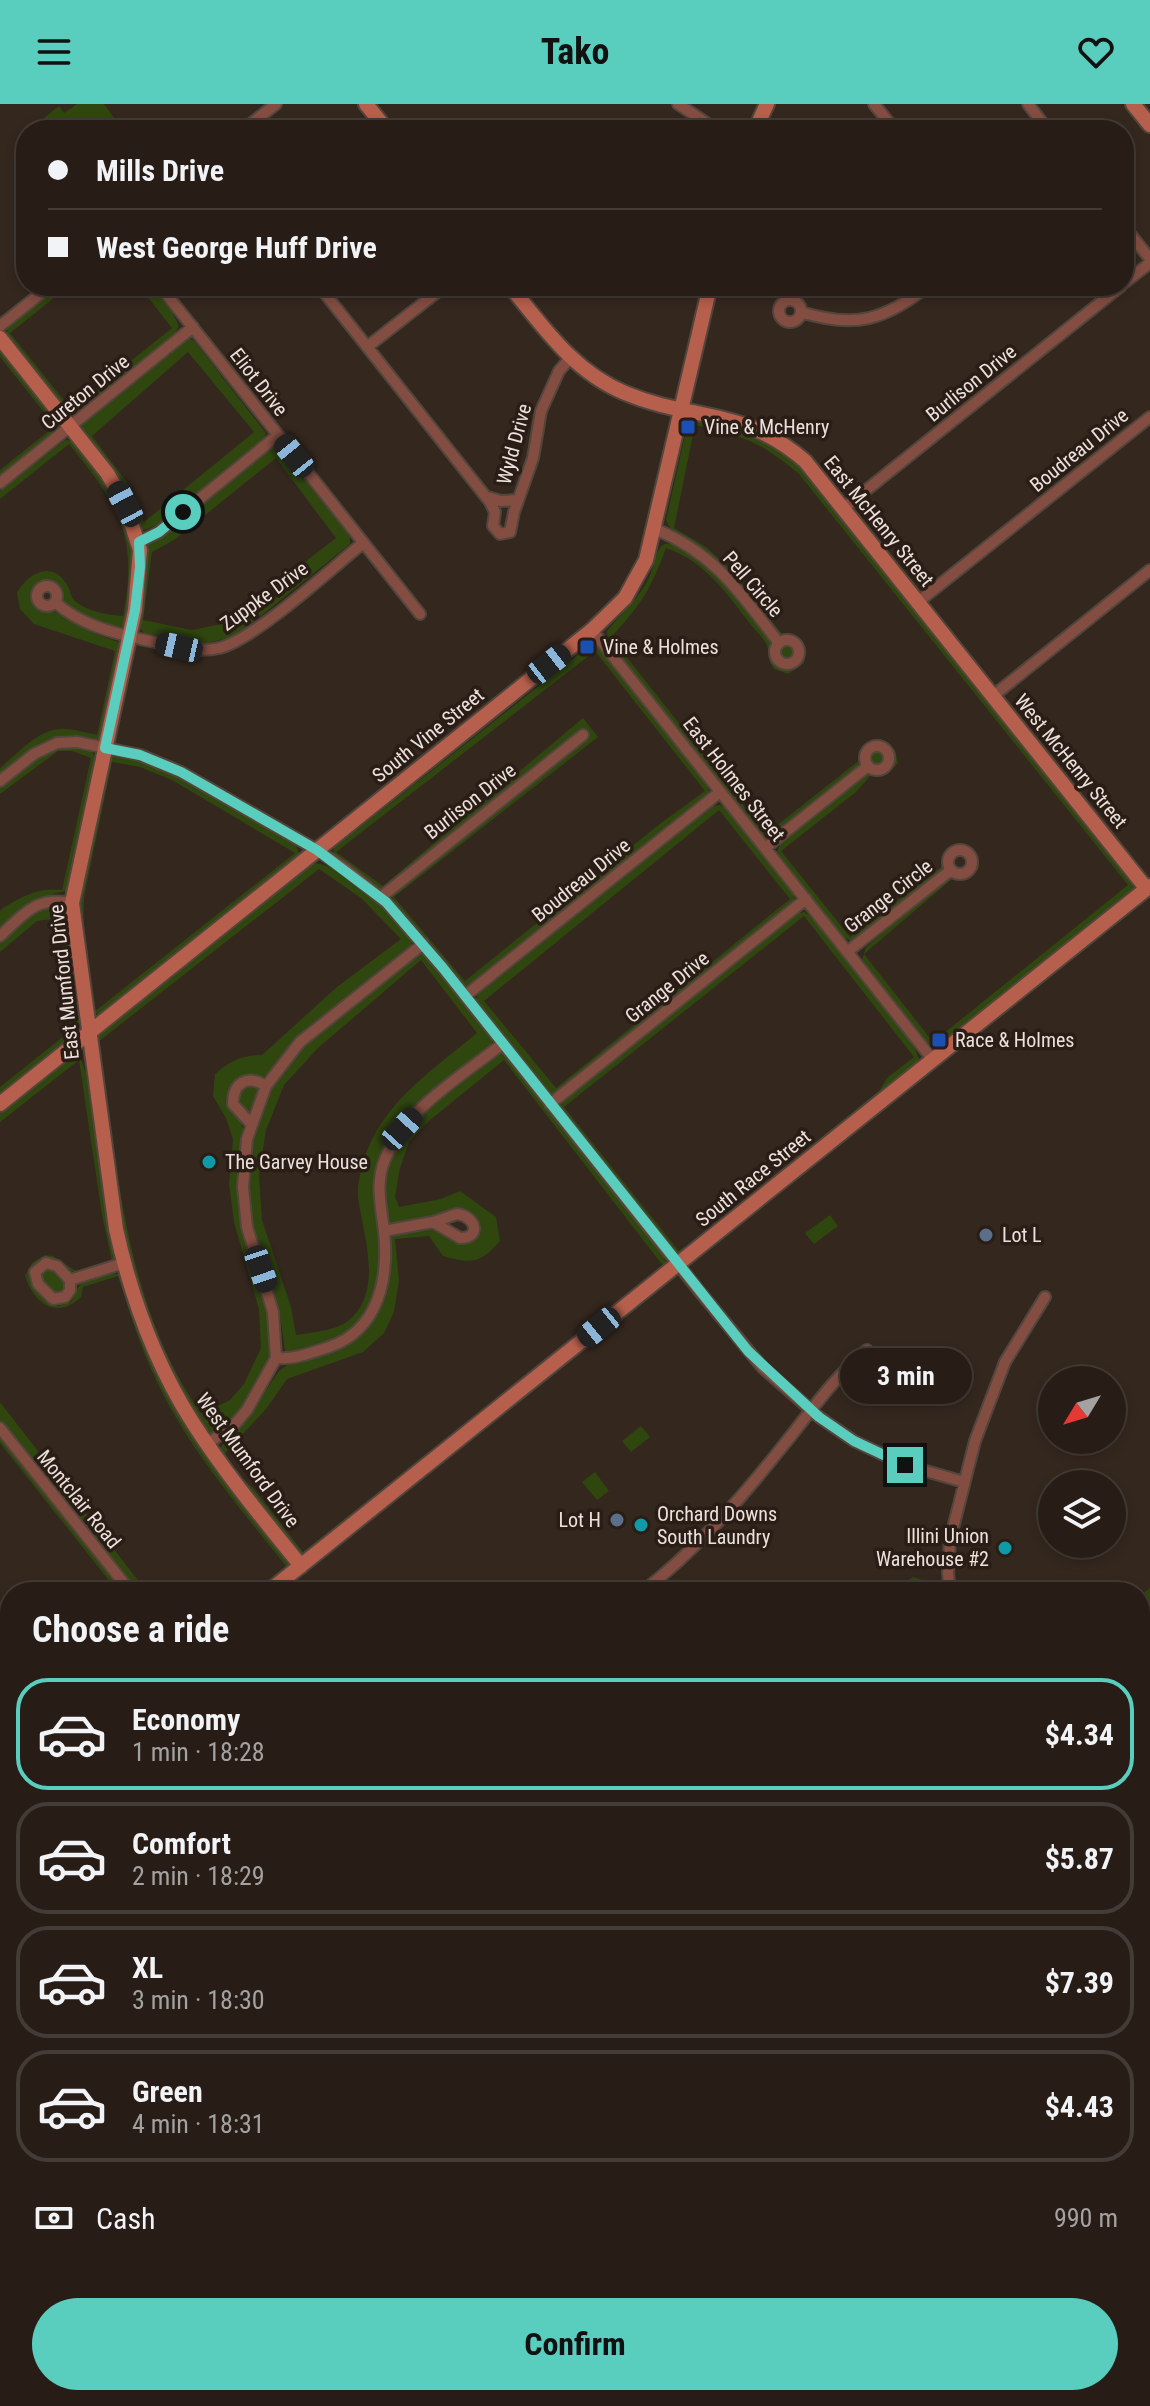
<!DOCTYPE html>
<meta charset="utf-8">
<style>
body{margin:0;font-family:"Roboto Condensed",sans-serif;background:#332a23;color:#f1f3f6;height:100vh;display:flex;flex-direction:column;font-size:30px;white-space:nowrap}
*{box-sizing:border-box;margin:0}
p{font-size:26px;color:#a4a2a1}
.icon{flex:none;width:44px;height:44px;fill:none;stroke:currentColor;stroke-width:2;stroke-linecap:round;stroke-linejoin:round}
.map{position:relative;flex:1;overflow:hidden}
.sheet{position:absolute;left:0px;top:1478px;width:1150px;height:824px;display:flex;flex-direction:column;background:#271d16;border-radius:32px 32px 0 0;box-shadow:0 4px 12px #0003,0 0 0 2px #433b35}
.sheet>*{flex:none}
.top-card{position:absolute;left:16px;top:16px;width:1118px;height:176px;border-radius:32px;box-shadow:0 4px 12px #0003,0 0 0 2px #433b35;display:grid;align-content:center;height:176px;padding:0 32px;background:#271d16}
.needle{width:52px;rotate:232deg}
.fabs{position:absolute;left:1038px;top:1262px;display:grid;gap:16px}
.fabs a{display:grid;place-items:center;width:88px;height:88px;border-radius:50%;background:#271d16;box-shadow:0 4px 12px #0003,0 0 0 2px #433b35;font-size:40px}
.end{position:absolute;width:36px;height:36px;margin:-18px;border:10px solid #59cebe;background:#111;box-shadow:0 0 0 4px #111}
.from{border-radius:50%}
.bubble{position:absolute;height:56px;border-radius:28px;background:#271d16;box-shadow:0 4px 12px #0003,0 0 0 2px #433b35;font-size:26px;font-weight:700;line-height:56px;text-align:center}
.car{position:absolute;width:24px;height:48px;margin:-24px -12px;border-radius:10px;box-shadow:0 0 6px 2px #0007;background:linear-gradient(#222 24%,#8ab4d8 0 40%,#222 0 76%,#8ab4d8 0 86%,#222 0)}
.top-card b{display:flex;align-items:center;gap:28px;height:76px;font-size:30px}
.top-card b+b{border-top:2px solid #433b35}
.top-card i{width:20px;height:20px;background:#f1f3f6}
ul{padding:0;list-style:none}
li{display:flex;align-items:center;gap:24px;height:112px;margin:0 16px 12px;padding:0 16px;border:4px solid #433b35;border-radius:32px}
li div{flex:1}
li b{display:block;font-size:30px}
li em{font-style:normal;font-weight:700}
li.on{border-color:#59cebe}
li>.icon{width:72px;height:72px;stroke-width:1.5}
h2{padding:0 32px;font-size:36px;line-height:96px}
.pay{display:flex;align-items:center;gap:20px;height:88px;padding:0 32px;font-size:30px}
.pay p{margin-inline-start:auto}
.button{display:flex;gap:16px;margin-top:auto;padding:16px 32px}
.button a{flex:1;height:92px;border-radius:48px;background:#59cebe;color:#111;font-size:32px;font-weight:700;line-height:92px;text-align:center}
header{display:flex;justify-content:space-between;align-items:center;height:104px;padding:0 32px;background:#59cebe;color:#111;font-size:36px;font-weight:700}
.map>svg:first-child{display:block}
</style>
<header><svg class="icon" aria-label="menu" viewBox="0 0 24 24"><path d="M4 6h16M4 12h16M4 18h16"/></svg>Tako<svg class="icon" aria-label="heart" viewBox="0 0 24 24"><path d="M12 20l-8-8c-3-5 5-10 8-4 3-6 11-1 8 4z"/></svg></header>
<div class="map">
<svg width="1150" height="2302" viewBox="0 0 1150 2302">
<rect width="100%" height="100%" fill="#34271e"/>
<path fill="#30460f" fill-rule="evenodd" d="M77,0H104L120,22L115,26H36L33,23L59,2L64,9Z
M58,182H69L10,229L71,305L172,224L139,182H152L171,206L179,222L174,231L85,303L70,310L5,231L9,221Z
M190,234L195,238L266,329L264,334L250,347L157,421L144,426L139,423L81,324L86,316L185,235ZM188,248L254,328L144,418L126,377L92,332Z
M0,243L59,318V323L0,374V366L55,322L0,253Z
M699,314L746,327L797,357L1134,782L1133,787L941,942L931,941L925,936L862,856L866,843L947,774C959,769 970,779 978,763L974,749L962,743C951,746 948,754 946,764L867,828L851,837L840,831L777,748L780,741L867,668L881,670L888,667L894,654C891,642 881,638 871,642L860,663L777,729L766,733L761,731L608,537L607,527C621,509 638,496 649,474C653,466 655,446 663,441C689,427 756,519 769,537C778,550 767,557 786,566L792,565L804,550L799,539L778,530L722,461L708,448L670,424L666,416L687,322L689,317ZM695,321C741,330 764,340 799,370L1128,781L933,938L864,850L952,775C964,777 974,775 979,763C979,750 973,743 961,741L948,749L941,763L850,833L781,747L856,688L871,671H886L898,659L895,646L887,639L872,638L862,649L861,655L766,730L611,533C641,501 651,485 666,444C705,457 728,491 752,522C756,527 765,536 767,542C770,551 767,556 774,565L788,570L804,559L806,547L800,536L782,530L727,462L706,443L674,424Z
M65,336L76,338C104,374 135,412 135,460C135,480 129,502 126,522C104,527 78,512 61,498C59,487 57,483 46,479L33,487V495L39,504L53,507L96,530L121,539L102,634C89,640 78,631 65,632C42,633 17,660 0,673V664C17,650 37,627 59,625C72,624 86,629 97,631L115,547L34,520L20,505L17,489C27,470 51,456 66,479C70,484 70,492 74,496C85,507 108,511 123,512C139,432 118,400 69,340L0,395V387Z
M277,343L284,345L350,432V440L236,532L203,540L144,529L137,521L147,439L167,428L268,345ZM276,354L336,434L226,519L192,526L143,516L152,448L174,436Z
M594,541L600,545L707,681L710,690L707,695L470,883L463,881L395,801L392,793L395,787L588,634L583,627L383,785C367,780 342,763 333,748L334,744L588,543ZM595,547L705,687L661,719L465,877L394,793L598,633L583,614L383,782L336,748Z
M779 550a9 9 0 1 1 18 0a9 9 0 1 1-18 0Z
M74,642L90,645L96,654L68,787L55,789L37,797L0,826V807L3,804C23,792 38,783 62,786L91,654L72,647H58L0,690V681C24,662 42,646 74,642Z
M870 655a9 9 0 1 1 18 0a9 9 0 1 1-18 0Z
M111,649L166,665L296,742L300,751L102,911L92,908L79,809L81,788ZM112,658L140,663L172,676L295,749L94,908L83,835L84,793Z
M720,701L726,704L793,789L795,796L790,804L554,991H549L475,897L480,886L712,702ZM719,706L790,795L556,984L484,897Z
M313,759C349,762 386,806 411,831L412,842L272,968L263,973L245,971L231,982V999L245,1028L240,1089L271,1204L272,1250L269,1264L244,1308L213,1332L195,1310L167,1257L136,1181L124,1134L94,934ZM319,765L361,794L401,835L337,883L262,951C242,951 230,957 215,970L213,992L226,1014L233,1035L229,1079L234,1118L259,1205L261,1244L244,1280L230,1296L202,1310C125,1203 118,1064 98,938Z
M49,802L64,804L66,809L80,925L78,932L0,995V983L74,924L60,814L37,817L0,848V837L37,806Z
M805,808L813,814L911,936L920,957L917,962L684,1148L678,1149L668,1142L560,1002L566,992L799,809ZM804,812L914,953L887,974L880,986L696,1136L679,1147L564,1003Z
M420,848H424L488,929L492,936V942C455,971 404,999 386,1044C380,1057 377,1077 375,1092C374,1108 379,1125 381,1140C387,1186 369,1222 327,1239C315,1244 297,1251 285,1247L280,1211L257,1145L248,1097L247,1071L257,1016L265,992L297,948L315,930ZM421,856L477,929C434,965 381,999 364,1056C361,1066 357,1081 358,1092C362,1129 385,1186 349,1216C336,1227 313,1228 296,1231L291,1203L262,1116L259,1071L266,1026L284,981L318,944Z
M497,949L506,951L658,1142L668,1162L304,1452L296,1448L219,1345L253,1306L279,1267L293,1257L338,1245L367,1227L387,1186L390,1165L387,1141L389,1131C401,1128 416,1122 428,1123C448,1125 461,1153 480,1131C483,1120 476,1114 466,1109L390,1121L386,1119C385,1104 381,1084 384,1070C394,1027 460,971 497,949ZM504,956L664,1163L303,1448L253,1384L238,1371L225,1349L266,1305L287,1275L363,1248L384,1229L394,1208L399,1176L395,1135L429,1132L443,1152C471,1160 480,1160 500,1137L496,1113L460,1087L441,1095L399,1103L395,1093L400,1064L409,1038L430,1016Z
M80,952L86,970L115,1154L114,1158L79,1170L63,1163L32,1165C28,1183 43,1196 58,1202L71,1198C75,1192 76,1184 81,1180C89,1172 108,1170 119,1170L121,1172L145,1237L287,1454L289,1460C284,1472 266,1488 253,1488L286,1462C239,1403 188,1344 156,1276C140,1242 129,1207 118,1172L83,1183L81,1193C56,1217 34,1199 25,1172L32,1159L45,1151L53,1152L76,1167L112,1157L102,1111L79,956L0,1018V1009L60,960L75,957Z
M257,978L261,985L248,1010L237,999L239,986L248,980Z
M830,1111L838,1122L814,1140L805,1129Z
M49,1163L67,1179V1186L56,1193L42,1182L38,1168Z
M0,1298L147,1488H137L0,1317Z
M641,1322L650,1333L631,1348L622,1337Z
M0,1331L125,1488H118L0,1339Z
M595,1368L609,1387L597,1396L582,1378Z
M913,1473L922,1476L929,1488H902V1480Z
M1150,1484V2173L1140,2181V1492Z
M1150,2204V2302H1026L1038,2292H1140V2212Z
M169,2292H354L339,2302H177Z
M442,2292H474L476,2294L465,2302H449Z
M500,2292H1001L988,2302H508Z"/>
<path fill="#436212" d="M1140,1826L1150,1837V1995L1140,1983Z
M888,2292H947L969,2302H896Z"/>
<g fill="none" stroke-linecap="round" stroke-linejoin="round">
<defs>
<path id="street" d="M678,0L717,26
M874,0L895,26
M1028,0L1048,26
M243,26L276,0
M1124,122L1150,155
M1124,179L1150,159
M160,182L420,510
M319,182L490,398L495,408L493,422L500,430L510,428L514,408L533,354L541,307L559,267L570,254
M684,182L708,188
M779 207a11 11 0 1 1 22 0a11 11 0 1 1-22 0Z
M801,208C855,225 885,216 928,182
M0,222L50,182
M367,243L445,182
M0,379L193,223
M487,393L501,397L518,396
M844,404L1121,182
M655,425C716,450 740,489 779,539
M139,438L159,428L278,331
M37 492a10 10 0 1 1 20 0a10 10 0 1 1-20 0Z
M918,498L1150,313
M56,499C80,520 110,528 140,535C166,540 194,550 219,544C254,536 332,464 363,439
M592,526L933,956
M775 548a12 12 0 1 1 24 0a12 12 0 1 1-24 0Z
M993,592L1150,466
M865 654a12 12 0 1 1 24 0a12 12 0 1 1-24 0Z
M0,677L34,650L57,639L77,638L140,651L181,668L317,746L345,765L386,798L443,864L700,1188L763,1264L819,1313L854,1337L905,1361L964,1378
M765,744L868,662
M948 758a12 12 0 1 1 24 0a12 12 0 1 1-24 0Z
M381,793L583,631
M0,832C25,809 36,792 72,799
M847,848L951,766
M465,892L720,688
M550,1000L806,795
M251,1020L233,1000C233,979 247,970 266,982
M457,1110C476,1112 482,1134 460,1134L433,1118Z
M384,1127L433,1118
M46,1159L57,1162L70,1176V1186L65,1193L53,1195L38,1180L35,1168Z
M70,1176L124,1159
M276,1254C293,1256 314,1248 329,1243C379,1226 389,1174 384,1127C381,1101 375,1080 385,1055C406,1004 461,973 502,940
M0,1324L131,1488
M207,1340L235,1320L247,1306L276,1254L273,1208L247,1123L243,1083L247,1035L266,982L300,938L423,840
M642,1488C696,1446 739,1397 782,1343C809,1310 833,1274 867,1246
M950,1488L948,1469L950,1436L975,1337L1005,1258L1045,1193
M0,1644L10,1657
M0,1672L10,1685
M0,2288L11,2302
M117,2302L129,2292"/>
<path id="secondary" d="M366,0L387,26
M1133,0L1150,21
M755,26L767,0
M510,182C544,224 574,268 625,289C692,317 743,303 805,357L1146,784
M0,234L107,369L125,400L140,446L135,506L72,799L116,1125C131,1193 156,1261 193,1319C225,1369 264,1416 301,1462
M0,1000L592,526L625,494L646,456L710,182
M268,1488L1150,782
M0,1702L10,1693
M0,2098L10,2110
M1140,2191L1150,2183
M157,2292L165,2302
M1002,2302L1014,2292"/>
</defs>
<use href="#street" stroke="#51453c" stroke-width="14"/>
<use href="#secondary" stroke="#51453c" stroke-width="18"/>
<use href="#street" stroke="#844d41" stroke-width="10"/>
<use href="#secondary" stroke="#b65f4c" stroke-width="14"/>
</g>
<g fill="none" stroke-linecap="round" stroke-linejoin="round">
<path stroke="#59cebe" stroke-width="10" d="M183,408L159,428L139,438L140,463L135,506L105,644L140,651L181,668L317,746L386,798L443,864L748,1247L819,1313L854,1337L905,1361"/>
</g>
<g fill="#1a4fb4" stroke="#2a1d15" stroke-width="3">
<rect x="680" y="315" width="16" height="16" rx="4"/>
<rect x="579" y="535" width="16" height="16" rx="4"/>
<rect x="931" y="928" width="16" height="16" rx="4"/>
</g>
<g fill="#0f9aa8" stroke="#2a1d15" stroke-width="3">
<circle cx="209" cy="1058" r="8"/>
<circle cx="641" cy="1421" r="8"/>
<circle cx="1005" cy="1444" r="8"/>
</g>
<g fill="#5c6f8a" stroke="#2a1d15" stroke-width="3">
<circle cx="986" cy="1131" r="8"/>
<circle cx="617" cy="1416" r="8"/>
</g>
<g text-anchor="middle" stroke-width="7" stroke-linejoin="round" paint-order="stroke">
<g font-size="20" fill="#ebe1dc" stroke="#2a1d15">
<text transform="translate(259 278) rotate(52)" y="7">Eliot Drive</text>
<text transform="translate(971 279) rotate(-39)" y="7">Burlison Drive</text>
<text transform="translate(85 288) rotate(-39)" y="7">Cureton Drive</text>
<text transform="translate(514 340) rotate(-75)" y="7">Wyld Drive</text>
<text transform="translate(1079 346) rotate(-39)" y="7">Boudreau Drive</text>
<text transform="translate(879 417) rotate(51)" y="7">East McHenry Street</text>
<text transform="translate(753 480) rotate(49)" y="7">Pell Circle</text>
<text transform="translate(264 492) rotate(-36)" y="7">Zuppke Drive</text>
<text transform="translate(428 631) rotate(-39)" y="7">South Vine Street</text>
<text transform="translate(1071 657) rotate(51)" y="7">West McHenry Street</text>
<text transform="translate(734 675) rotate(52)" y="7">East Holmes Street</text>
<text transform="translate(470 697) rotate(-38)" y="7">Burlison Drive</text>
<text transform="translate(581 776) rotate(-39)" y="7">Boudreau Drive</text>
<text transform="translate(888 792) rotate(-38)" y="7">Grange Circle</text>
<text transform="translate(64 878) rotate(-96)" y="7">East Mumford Drive</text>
<text transform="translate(667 883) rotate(-39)" y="7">Grange Drive</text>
<text transform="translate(753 1074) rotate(-39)" y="7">South Race Street</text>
<text transform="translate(248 1356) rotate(54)" y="7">West Mumford Drive</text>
<text transform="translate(79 1395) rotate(51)" y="7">Montclair Road</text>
</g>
<g font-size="20" fill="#ebe1dc" stroke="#2a1d15" text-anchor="start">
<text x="704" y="330">Vine &amp; McHenry</text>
<text x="603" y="550">Vine &amp; Holmes</text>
<text x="955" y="943">Race &amp; Holmes</text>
<text x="225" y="1065">The Garvey House</text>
<text x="1002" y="1138">Lot L</text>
<text x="657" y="1417">Orchard Downs<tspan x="657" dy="23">South Laundry</tspan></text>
<text x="601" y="1423" text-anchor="end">Lot H</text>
<text x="989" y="1439" text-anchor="end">Illini Union<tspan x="989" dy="23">Warehouse #2</tspan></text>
</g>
</g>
</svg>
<div class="fabs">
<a><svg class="needle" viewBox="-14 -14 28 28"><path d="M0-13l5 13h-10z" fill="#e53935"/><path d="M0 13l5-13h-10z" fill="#a4a2a1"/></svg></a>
<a><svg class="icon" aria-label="layers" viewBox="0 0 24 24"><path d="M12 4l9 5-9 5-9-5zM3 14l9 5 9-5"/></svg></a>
</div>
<i class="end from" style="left:183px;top:408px"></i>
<i class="end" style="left:905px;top:1361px"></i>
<div class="bubble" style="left:840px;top:1244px;width:132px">3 min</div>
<i class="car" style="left:294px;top:352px;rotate:321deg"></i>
<i class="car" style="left:125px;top:400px;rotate:332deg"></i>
<i class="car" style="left:179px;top:543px;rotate:283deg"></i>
<i class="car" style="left:549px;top:560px;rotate:52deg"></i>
<i class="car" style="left:402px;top:1025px;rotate:42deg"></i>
<i class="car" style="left:261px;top:1165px;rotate:161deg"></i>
<i class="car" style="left:599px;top:1223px;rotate:231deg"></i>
<div class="top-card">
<b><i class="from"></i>Mills Drive</b>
<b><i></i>West George Huff Drive</b>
</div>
<section class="sheet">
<h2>Choose a ride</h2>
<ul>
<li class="on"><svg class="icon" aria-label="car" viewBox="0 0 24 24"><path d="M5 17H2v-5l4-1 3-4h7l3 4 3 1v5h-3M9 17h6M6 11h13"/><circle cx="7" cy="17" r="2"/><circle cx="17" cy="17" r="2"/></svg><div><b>Economy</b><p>1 min · 18:28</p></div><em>$4.34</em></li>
<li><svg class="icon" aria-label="car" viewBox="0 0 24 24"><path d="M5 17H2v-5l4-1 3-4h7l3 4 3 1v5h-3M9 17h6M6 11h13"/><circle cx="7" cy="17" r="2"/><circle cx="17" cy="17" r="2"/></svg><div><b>Comfort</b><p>2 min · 18:29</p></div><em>$5.87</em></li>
<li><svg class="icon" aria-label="car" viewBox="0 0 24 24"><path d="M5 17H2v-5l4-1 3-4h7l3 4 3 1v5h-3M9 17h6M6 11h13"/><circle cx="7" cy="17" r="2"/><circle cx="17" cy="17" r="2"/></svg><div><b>XL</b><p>3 min · 18:30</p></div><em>$7.39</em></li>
<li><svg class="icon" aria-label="car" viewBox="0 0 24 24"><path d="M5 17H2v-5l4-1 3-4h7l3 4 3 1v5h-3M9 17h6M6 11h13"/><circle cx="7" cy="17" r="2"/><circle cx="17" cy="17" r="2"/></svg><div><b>Green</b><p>4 min · 18:31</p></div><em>$4.43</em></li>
</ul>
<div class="pay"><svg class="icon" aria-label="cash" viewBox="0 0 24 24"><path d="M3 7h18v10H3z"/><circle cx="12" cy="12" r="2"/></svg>Cash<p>990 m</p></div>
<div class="button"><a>Confirm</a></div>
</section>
</div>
